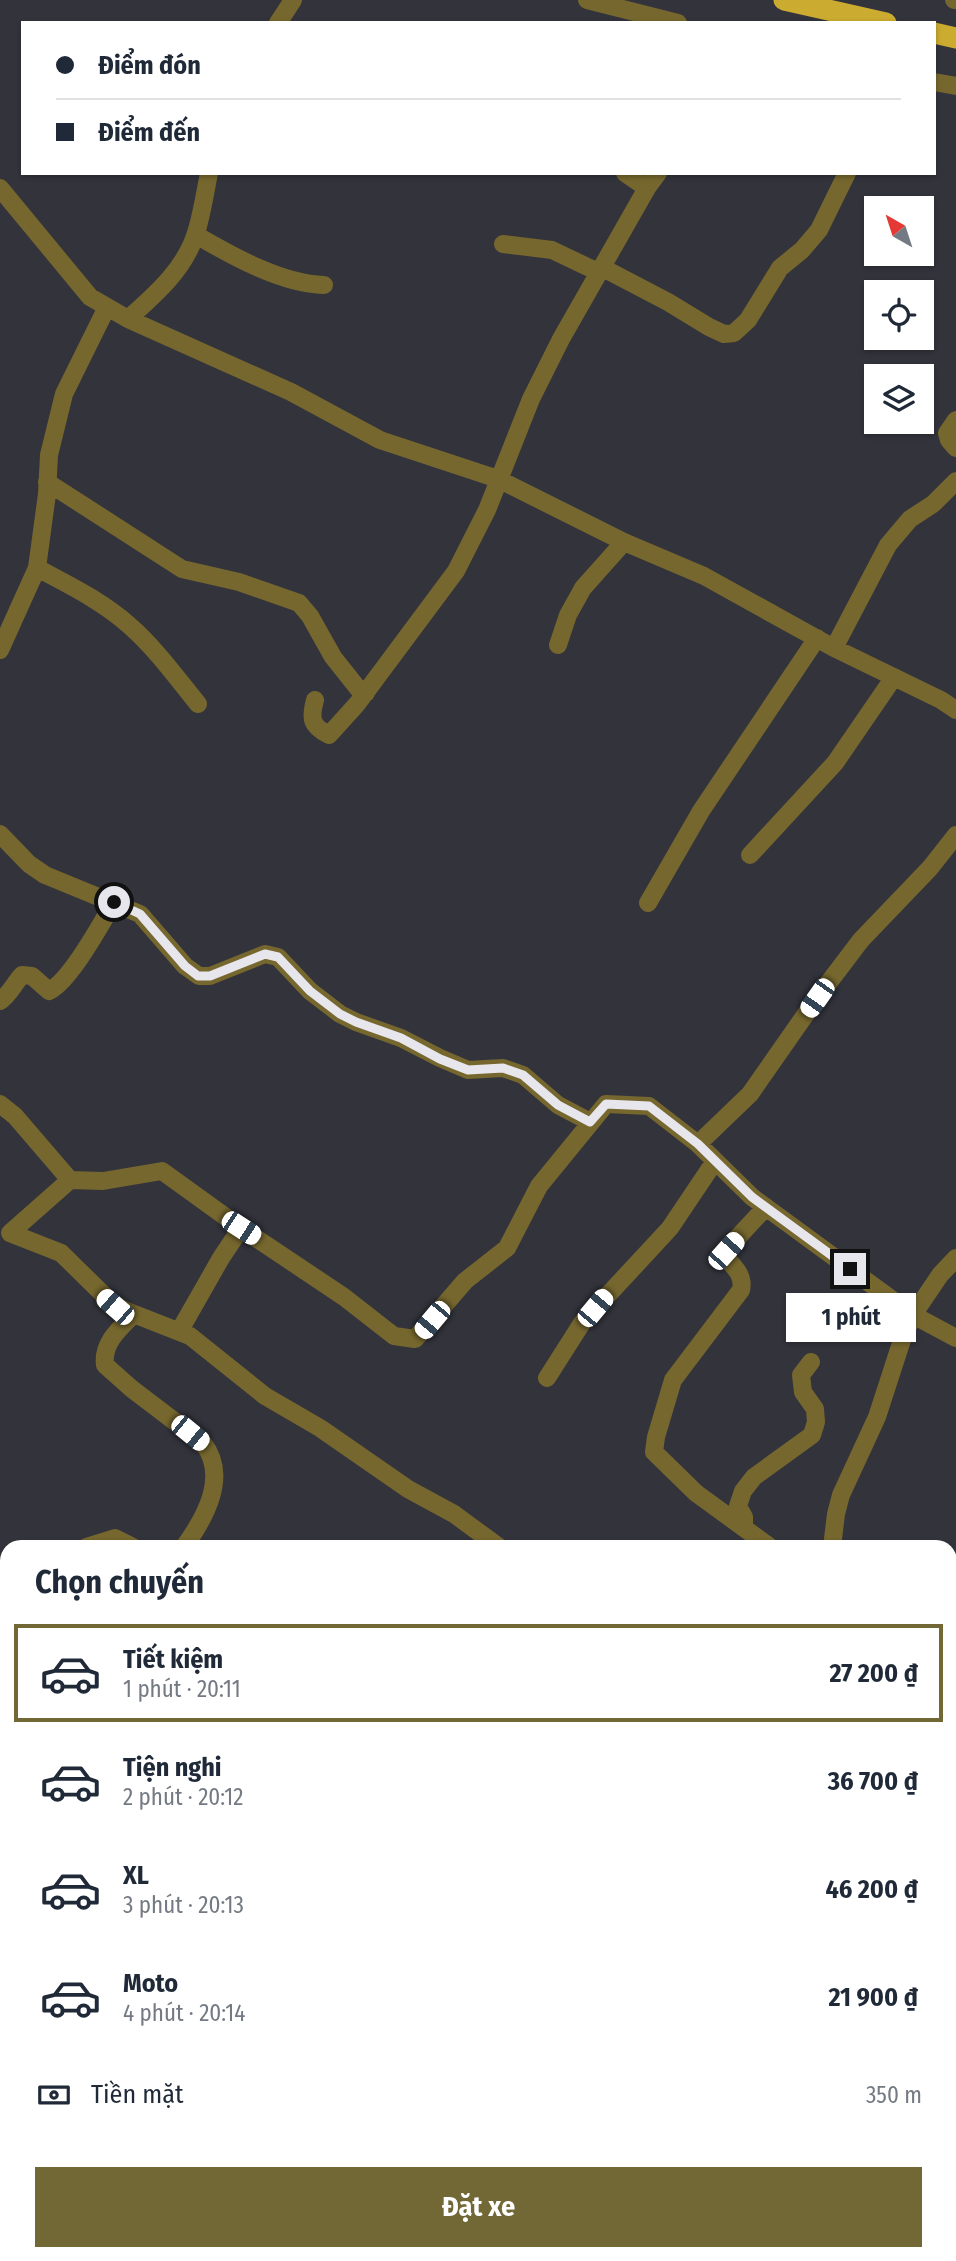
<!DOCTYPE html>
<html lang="vi">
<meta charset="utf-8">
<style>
body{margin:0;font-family:"Fira Sans Condensed",sans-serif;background:#f6f6f7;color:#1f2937;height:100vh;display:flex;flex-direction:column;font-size:26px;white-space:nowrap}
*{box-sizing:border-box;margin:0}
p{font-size:23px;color:#747a83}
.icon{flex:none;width:38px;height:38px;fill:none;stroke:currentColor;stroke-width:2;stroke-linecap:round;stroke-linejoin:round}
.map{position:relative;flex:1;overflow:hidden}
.sheet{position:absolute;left:0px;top:1540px;width:957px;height:721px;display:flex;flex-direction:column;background:#fff;border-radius:21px 21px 0 0;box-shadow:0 2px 5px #0004}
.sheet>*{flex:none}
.guide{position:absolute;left:21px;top:21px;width:915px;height:154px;border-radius:0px;box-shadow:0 2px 5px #0004;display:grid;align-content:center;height:154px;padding:0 35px;background:#fff}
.needle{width:46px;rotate:321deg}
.tools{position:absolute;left:864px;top:196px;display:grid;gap:14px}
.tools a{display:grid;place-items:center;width:70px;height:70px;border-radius:0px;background:#fff;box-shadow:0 2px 5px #0004;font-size:35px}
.end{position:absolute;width:32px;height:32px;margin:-16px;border:9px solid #e7e6ec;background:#111;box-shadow:0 0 0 4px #111}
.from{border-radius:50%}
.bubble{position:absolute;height:49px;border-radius:0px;background:#fff;box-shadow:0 2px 5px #0004;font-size:23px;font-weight:700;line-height:49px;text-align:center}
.car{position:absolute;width:21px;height:42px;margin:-21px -10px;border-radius:9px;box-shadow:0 0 5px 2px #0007;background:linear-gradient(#fff 24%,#345 0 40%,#fff 0 76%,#345 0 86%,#fff 0)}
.guide b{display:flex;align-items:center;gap:24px;height:66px;font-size:26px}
.guide b+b{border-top:2px solid #e0e1e3}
.guide i{width:18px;height:18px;background:#1f2937}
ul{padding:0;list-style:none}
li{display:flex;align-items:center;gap:21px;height:98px;margin:0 14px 10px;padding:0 21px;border:4px solid transparent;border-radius:0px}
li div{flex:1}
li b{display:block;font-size:26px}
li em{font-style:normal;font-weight:700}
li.current{border-color:#716836}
li>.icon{width:63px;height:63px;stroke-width:1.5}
h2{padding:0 35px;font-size:32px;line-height:84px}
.pay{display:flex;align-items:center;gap:18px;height:77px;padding:0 35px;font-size:26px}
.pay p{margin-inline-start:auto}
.primary-button{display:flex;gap:14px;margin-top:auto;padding:14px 35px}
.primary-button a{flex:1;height:80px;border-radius:0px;background:#716836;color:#fff;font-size:28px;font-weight:700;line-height:80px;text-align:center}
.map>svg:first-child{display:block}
</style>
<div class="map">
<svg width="956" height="2261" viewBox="0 0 956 2261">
<rect width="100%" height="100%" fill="#33333c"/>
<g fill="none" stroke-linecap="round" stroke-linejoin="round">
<path stroke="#76672e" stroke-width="18" d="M587,0L678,23
M954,0H956
M278,23L293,0
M934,82L956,86
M625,173L647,188
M0,188L90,297L128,319L291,392L380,440L498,479L624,542L704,576L834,648L941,700L956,710
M196,235C232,256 282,284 324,285
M503,244L552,250L598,272
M601,267L668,302L709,327L724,334L734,333L748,320L780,268L802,250L819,230L847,173
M128,319C155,295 185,269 196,233C202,214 205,193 209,173
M956,420L947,433L949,440L956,448
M47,482L182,569L239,582L299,603L310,616L333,657L360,691L366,693
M37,568C69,585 102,601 130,626C156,649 176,677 198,704
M558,645L568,615L583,588L624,542
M834,648L888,545L910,519L933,504L956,481
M0,650L37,568L47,494L49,455L64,394L107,307
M315,700C310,719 311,726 329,735L357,704L456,571L487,510L531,399L561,339L647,188L658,173
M0,834L29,864L45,875L140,914L185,966L199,976H210L265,954L278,957L310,991L340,1014L356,1022L401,1038L440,1058L468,1070L503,1068L523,1075L558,1105L590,1122
M956,835L930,868L861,940L817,998L750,1094L698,1144L752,1197L913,1315L956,1338
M750,855L835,763L894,677
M648,903L701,811L817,638
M0,1001C9,995 14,984 22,975L32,976L49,991C70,981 101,924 114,902
M0,1104L15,1116L70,1180L103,1181L162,1171L241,1228L344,1297L394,1336L415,1339L465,1281L507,1248L539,1186L606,1104L649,1106L698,1144
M70,1180L10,1233L61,1253L115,1306L134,1314
M766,1207L726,1250L727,1259C736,1269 744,1276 741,1290L673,1380L656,1437L654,1452L696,1493L770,1547
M180,1330L221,1258L241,1228
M547,1378L582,1323L670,1228L715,1161
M744,1528V1517L738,1506L743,1491L754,1477L812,1435L816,1422L815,1409L803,1392L801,1375L811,1362
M86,1547L115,1538L133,1547
M184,1547C205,1518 229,1476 203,1443L132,1389L105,1365C102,1343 120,1328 134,1314L190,1336L265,1396L320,1428L408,1489L454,1514L499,1547
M832,1547L836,1514L841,1495L877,1417L902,1340L913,1315L940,1275L956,1258
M950,1581L956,1589
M950,1706L956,1699
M950,1752L956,1755
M950,1959L956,1950
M948,2254L956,2257
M820,2261L825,2254
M893,2261L895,2254"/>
<path stroke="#cbac30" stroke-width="21" d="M784,0L886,23
M934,33L956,38"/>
</g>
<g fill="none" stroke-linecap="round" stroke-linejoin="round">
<path stroke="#e7e6ec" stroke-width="9" d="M114,902L140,914L185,966L198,976H210L265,954L278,957L310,991L340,1014L356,1022L401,1038L440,1059L468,1070L503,1068L523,1075L558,1105L590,1122L606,1104L649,1106L698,1144L752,1197L850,1269"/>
</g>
</svg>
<div class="tools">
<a><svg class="needle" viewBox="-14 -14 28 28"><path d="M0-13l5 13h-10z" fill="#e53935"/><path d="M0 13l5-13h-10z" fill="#747a83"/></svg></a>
<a><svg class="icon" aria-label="locate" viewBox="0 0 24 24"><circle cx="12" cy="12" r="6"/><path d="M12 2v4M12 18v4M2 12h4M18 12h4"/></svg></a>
<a><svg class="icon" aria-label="layers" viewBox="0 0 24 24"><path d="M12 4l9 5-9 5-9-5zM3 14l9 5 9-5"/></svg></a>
</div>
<i class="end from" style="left:114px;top:902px"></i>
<i class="end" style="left:850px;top:1269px"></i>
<div class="bubble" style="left:786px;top:1293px;width:130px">1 phút</div>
<i class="car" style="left:817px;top:998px;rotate:215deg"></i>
<i class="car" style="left:241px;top:1228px;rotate:123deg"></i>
<i class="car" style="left:726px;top:1251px;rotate:42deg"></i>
<i class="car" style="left:115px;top:1307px;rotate:311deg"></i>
<i class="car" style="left:595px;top:1308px;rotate:40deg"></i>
<i class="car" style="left:432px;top:1320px;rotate:220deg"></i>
<i class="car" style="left:190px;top:1433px;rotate:129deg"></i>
<div class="guide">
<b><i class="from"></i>Điểm đón</b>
<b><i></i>Điểm đến</b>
</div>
<section class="sheet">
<h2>Chọn chuyến</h2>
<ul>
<li class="current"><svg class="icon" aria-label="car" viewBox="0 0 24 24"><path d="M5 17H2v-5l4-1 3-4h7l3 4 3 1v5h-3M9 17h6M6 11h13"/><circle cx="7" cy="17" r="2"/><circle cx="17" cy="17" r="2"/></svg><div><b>Tiết kiệm</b><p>1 phút · 20:11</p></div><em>27 200 ₫</em></li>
<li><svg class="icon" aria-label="car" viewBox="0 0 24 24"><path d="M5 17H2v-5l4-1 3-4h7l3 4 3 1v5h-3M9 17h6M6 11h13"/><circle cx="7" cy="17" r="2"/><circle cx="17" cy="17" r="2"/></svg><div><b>Tiện nghi</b><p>2 phút · 20:12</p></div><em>36 700 ₫</em></li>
<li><svg class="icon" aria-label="car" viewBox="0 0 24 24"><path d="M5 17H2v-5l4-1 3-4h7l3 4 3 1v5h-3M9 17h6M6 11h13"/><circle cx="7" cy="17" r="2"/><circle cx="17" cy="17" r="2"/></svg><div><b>XL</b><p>3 phút · 20:13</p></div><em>46 200 ₫</em></li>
<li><svg class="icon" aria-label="car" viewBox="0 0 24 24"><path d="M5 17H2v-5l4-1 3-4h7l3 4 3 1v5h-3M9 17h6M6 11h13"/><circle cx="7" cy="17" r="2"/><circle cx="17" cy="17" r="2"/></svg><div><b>Moto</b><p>4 phút · 20:14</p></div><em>21 900 ₫</em></li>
</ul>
<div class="pay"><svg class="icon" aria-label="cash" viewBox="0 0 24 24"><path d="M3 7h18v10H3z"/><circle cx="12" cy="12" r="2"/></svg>Tiền mặt<p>350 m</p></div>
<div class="primary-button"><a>Đặt xe</a></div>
</section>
</div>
